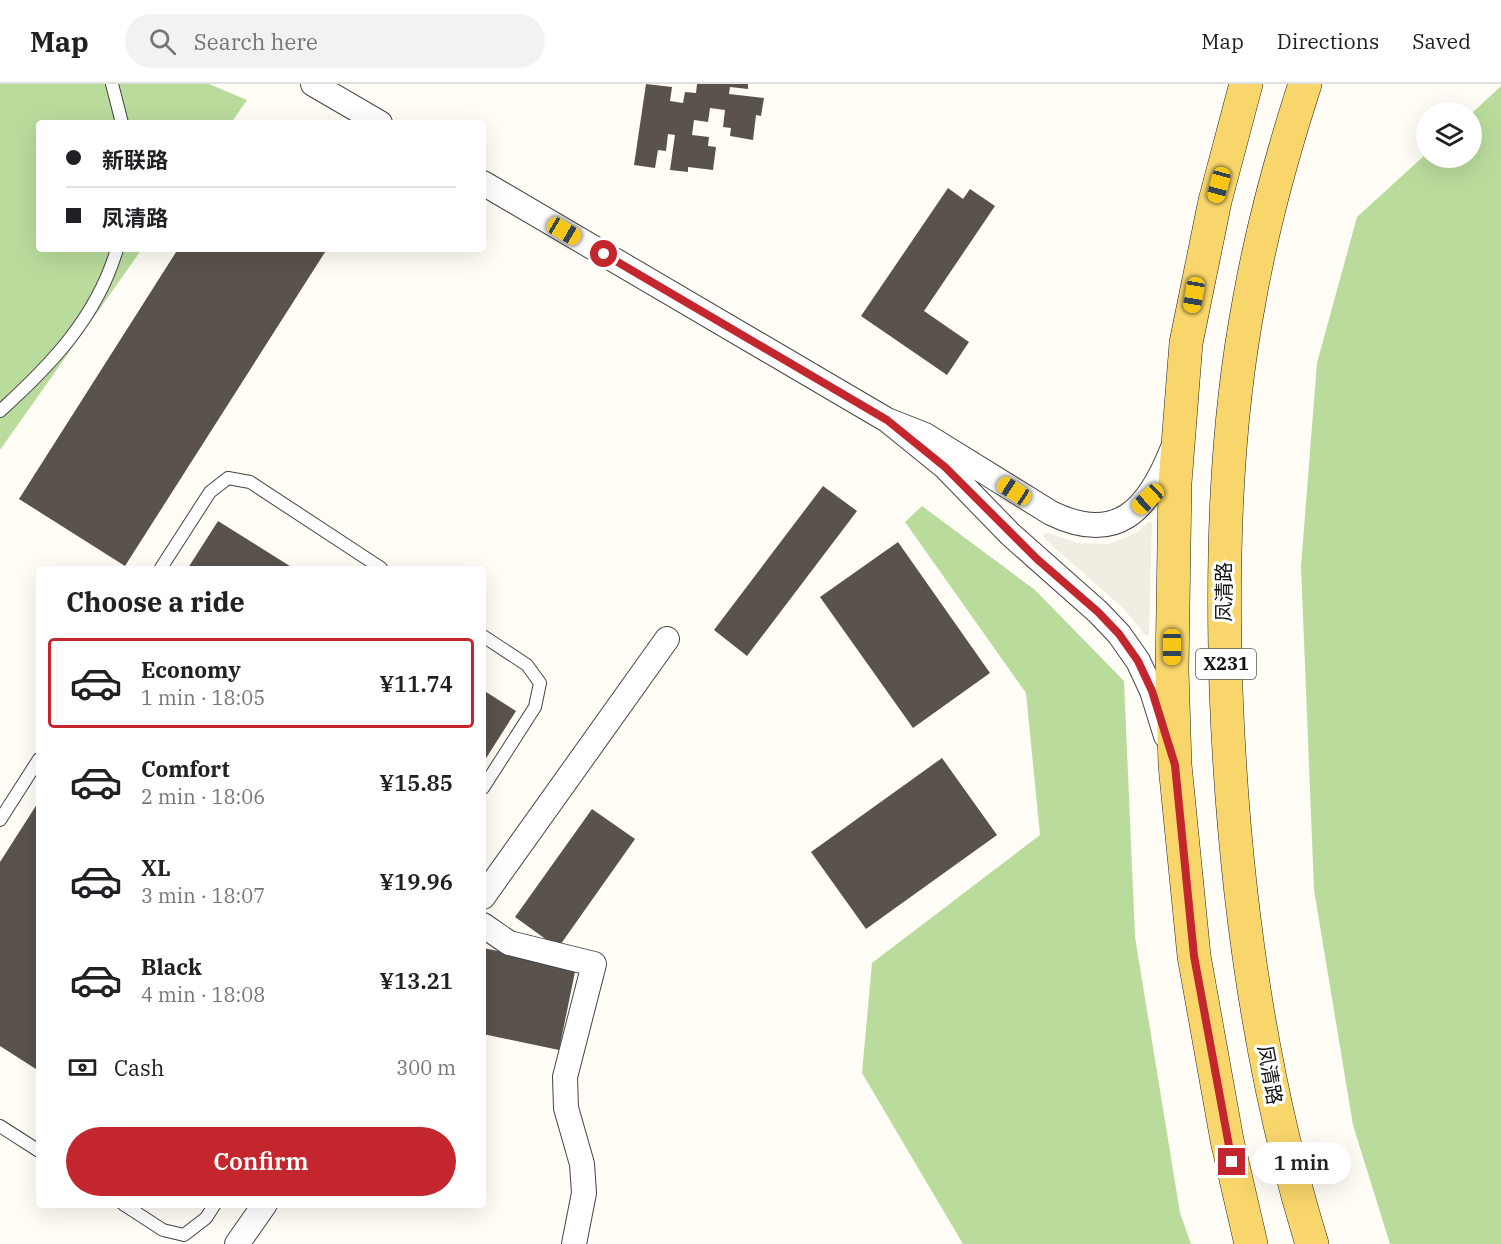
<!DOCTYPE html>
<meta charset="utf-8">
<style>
body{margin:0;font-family:"IBM Plex Serif","Noto Sans SC",serif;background:#f2f2f2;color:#202124;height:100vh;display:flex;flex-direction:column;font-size:22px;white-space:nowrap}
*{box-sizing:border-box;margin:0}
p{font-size:20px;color:#757577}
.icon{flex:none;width:33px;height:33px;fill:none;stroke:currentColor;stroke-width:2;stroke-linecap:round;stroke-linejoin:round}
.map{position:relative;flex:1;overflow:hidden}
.panel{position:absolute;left:36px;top:482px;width:450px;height:642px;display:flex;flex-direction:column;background:#fff;border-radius:6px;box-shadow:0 6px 24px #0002}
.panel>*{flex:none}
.guide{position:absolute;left:36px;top:36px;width:450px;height:132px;border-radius:6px;box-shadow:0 6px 24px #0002;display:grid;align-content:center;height:132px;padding:0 30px;background:#fff}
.controls{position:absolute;left:1416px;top:18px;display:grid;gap:12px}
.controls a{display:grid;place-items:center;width:66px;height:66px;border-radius:50%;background:#fff;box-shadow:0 6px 24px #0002;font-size:30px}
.end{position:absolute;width:27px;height:27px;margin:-14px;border:8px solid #c4262e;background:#fff;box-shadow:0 0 0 3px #fff}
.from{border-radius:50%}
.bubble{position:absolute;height:42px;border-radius:21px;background:#fff;box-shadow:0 6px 24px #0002;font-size:20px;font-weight:600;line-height:42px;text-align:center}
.car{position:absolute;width:18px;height:36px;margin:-18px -9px;border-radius:8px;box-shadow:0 0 4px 2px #0007;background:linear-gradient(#f5c518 24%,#345 0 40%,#f5c518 0 76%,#345 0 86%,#f5c518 0)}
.guide b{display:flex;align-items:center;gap:21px;height:57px;font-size:22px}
.guide b+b{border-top:2px solid #e0e0e0}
.guide i{width:15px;height:15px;background:#202124}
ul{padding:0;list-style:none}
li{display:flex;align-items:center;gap:18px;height:90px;margin:0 12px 9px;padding:0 18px;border:3px solid transparent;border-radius:6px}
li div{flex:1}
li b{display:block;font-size:22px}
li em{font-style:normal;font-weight:600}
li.active{border-color:#c4262e}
li>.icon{width:54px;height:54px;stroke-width:1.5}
h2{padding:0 30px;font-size:27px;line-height:72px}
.pay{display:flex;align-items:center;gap:15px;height:66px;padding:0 30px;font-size:22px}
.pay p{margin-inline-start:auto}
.button{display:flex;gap:12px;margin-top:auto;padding:12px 30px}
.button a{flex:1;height:69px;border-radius:36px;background:#c4262e;color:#fff;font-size:24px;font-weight:600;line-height:69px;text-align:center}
header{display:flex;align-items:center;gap:36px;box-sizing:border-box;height:84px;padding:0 30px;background:#fff;border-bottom:2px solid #e0e0e0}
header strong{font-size:28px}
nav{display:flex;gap:33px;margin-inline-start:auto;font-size:21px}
.search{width:420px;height:54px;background:#f2f2f2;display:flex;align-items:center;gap:15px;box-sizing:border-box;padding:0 21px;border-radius:33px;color:#757577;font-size:22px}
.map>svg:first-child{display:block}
</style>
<header>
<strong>Map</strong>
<div class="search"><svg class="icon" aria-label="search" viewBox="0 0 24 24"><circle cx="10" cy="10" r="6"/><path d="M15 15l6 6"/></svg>Search here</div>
<nav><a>Map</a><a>Directions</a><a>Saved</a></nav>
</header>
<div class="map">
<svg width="1501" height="1160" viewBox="0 0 1501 1160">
<rect width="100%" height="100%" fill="#fffdf5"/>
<path fill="#b9dc9c" d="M0,0H209L247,16L231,39H39V165H142L0,366Z
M1501,2V1160H1390L1353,1041L1314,806L1301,482L1317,279L1357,133L1426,70V74H1472V29Z
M922,422L1035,506L1124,597L1135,853L1180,1129L1191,1160H963L862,989L872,879L1040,751L1026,609L905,438Z"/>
<path fill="#f1ede2" d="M1149,438H1152L1149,551L1146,552L1125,526L1045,455L1043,450L1049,449L1078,459L1110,460L1138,448Z"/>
<path fill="#5a524d" d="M646,0L672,3L670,17L683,19L685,8L696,9L697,0H748V5L730,3L729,10L764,14L761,32L756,31L753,56L730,52L731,44L723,43L725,26L710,24L708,38L694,36L692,51L709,53L708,62L716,63L713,86L688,83V88L670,86L675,51L668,50L666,67L658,66L655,84L634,81Z
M948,104L963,115L970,105L995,122L924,227L969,258L947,291L861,232Z
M178,165H327L125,482L19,415Z
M823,402L857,427L747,572L714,546Z
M218,437L293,484H188Z
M898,458L990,589L913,644L820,513Z
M483,606L516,627L483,679Z
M942,674L997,751L866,845L811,768Z
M39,717V987L0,962V778Z
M592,725L635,755L558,864L515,833Z
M483,864L576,883L559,966L483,950Z"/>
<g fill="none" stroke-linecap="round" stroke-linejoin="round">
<defs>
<path id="service" d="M112,0L122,39
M0,327C51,281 97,233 117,165
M161,484L210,408L228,394L250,398L381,484
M483,552L527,581L540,599L535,623L483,704
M0,736L39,675
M0,1042L39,1067
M123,1120L163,1146L184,1151L206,1134L215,1120"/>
<path id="minor" d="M313,0L380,39
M483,99L887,336
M1166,652L1152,607L1138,577L1119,550L1098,528L1010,450L945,383L887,336L925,351L1051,429C1117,461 1148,426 1172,366
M483,813L667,555
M483,841L509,859L594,880L565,993L566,1024L582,1080L584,1109L574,1160
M237,1160L265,1120"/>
<path id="primary" d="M1246,0L1215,117L1186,259L1175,399L1172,586L1175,681L1194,872L1227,1056L1251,1160
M1305,0C1282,71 1262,144 1249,218C1225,346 1222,477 1226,606C1233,793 1257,982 1312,1160"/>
</defs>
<use href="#service" stroke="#444" stroke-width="14"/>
<use href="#minor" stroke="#444" stroke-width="26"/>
<use href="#primary" stroke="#222" stroke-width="34"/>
<use href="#service" stroke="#fff" stroke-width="12"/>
<use href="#minor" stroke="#fff" stroke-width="24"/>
<use href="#primary" stroke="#f9d66b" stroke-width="33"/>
</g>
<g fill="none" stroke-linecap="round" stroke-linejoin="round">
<path stroke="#c4262e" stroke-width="8" d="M604,170L887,336L945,383L1037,475L1098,528L1119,550L1138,577L1152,607L1175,681L1194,872L1232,1078"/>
</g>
<g text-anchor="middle" stroke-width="6" stroke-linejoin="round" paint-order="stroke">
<rect fill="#fff" stroke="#585858" stroke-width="1.5" x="1196" y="565" width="60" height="30" rx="4.5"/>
<g font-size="18" font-weight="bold" fill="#111">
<text x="1226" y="586">X231</text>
</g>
<g font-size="20" fill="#111" stroke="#fff">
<text transform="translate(1224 508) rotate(-90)" y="7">凤清路</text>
<text transform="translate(1270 991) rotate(80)" y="7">凤清路</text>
</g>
</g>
</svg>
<div class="controls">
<a><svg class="icon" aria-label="layers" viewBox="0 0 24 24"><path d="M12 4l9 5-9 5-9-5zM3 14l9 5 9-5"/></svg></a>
</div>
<i class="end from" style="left:604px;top:170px"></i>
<i class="end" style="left:1232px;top:1078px"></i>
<div class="bubble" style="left:1252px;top:1058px;width:99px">1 min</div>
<i class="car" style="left:1219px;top:101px;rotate:195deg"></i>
<i class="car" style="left:564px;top:147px;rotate:120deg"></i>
<i class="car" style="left:1194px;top:211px;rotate:190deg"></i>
<i class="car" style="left:1014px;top:407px;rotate:303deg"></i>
<i class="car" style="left:1148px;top:415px;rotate:227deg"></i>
<i class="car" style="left:1172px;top:563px;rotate:180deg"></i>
<div class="guide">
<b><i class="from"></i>新联路</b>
<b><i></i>凤清路</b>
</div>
<section class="panel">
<h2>Choose a ride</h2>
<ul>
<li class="active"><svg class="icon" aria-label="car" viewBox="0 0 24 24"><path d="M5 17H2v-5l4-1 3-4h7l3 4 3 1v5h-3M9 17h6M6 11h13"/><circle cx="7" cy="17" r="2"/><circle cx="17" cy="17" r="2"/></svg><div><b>Economy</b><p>1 min · 18:05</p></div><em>¥11.74</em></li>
<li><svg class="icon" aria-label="car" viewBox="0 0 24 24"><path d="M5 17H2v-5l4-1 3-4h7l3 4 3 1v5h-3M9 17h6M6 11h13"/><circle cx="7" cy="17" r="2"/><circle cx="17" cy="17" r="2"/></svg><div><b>Comfort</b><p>2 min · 18:06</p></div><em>¥15.85</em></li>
<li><svg class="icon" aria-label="car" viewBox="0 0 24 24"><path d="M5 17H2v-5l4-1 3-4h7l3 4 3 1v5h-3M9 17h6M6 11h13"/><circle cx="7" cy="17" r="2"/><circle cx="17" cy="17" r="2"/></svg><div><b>XL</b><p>3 min · 18:07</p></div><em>¥19.96</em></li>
<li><svg class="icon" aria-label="car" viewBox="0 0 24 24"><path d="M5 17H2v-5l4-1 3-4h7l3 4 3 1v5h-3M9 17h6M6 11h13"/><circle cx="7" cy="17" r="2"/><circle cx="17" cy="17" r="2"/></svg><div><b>Black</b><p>4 min · 18:08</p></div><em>¥13.21</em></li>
</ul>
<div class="pay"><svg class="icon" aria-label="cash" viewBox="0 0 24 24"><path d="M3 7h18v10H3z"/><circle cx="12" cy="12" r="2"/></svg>Cash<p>300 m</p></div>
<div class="button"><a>Confirm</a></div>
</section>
</div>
